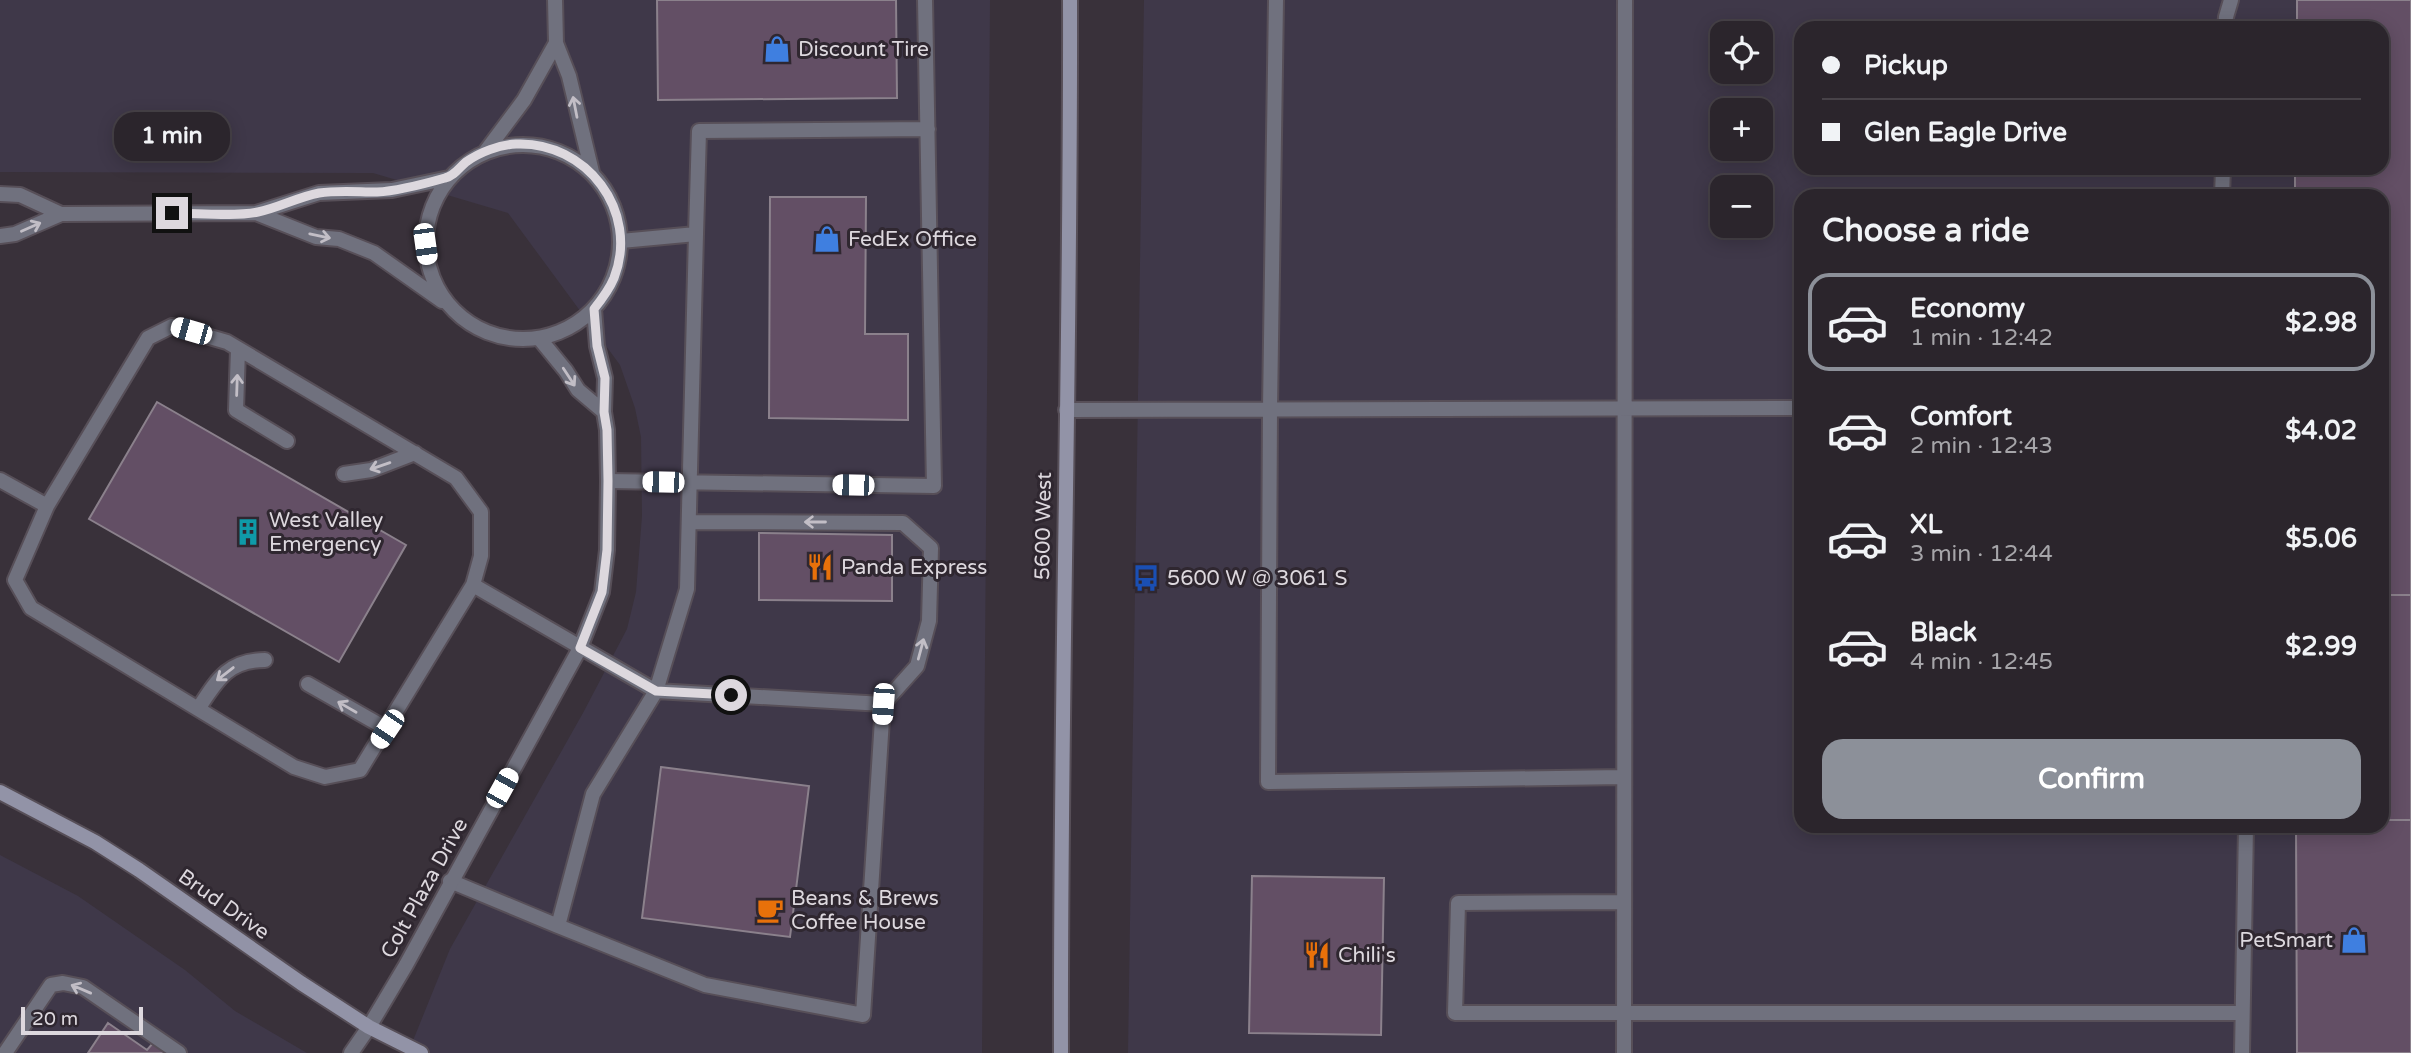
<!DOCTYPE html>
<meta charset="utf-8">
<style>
body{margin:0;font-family:"Varela Round",sans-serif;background:#373138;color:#f1f3f6;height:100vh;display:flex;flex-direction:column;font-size:26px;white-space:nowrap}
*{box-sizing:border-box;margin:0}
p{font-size:23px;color:#a6a5a9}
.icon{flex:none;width:38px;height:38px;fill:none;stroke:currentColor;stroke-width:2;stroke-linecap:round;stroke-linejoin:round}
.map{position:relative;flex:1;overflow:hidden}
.panel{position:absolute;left:1794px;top:189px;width:595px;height:644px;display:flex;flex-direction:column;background:#2b252c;border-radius:21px;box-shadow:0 4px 18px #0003,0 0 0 2px #474248}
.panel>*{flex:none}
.guide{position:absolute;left:1794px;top:21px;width:595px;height:154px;border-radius:21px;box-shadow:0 4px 18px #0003,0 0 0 2px #474248;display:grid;align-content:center;height:154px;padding:0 28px;background:#2b252c}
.tools{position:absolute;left:1710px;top:21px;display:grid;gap:14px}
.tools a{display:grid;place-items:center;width:63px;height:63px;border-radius:14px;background:#2b252c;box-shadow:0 4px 18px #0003,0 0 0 2px #474248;font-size:35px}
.scale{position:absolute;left:21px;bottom:18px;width:122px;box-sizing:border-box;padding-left:7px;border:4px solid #ddd8de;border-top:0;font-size:19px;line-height:24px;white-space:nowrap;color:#ddd8de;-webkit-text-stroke:5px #2f2730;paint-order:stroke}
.end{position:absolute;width:32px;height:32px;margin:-16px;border:9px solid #ddd8de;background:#111;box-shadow:0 0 0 4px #111}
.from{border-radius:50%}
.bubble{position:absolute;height:49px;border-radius:21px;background:#2b252c;box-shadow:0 4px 18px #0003,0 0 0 2px #474248;font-size:23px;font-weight:800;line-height:49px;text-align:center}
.car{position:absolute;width:21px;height:42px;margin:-21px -10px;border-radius:9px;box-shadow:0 0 5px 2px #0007;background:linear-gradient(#fff 24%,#345 0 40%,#fff 0 76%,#345 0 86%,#fff 0)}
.guide b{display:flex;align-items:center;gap:24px;height:66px;font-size:26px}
.guide b+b{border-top:2px solid #474248}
.guide i{width:18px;height:18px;background:#f1f3f6}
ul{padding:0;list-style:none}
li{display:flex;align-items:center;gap:21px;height:98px;margin:0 14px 10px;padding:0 14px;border:4px solid transparent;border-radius:21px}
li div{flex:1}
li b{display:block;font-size:26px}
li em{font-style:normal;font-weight:800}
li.selected{border-color:#8c9099}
li>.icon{width:63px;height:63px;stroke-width:1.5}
h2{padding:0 28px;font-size:32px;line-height:84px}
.cta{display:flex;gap:14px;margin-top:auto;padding:14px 28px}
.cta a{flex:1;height:80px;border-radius:21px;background:#8c9099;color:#fff;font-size:28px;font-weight:800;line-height:80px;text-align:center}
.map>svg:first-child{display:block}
</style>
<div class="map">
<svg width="2411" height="1053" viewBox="0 0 2411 1053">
<rect width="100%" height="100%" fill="#39313a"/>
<path fill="#3f3849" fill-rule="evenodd" d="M0,0H990L982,1053H408L450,949L583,713L627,629L636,592L642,516L641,437L635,408L620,365L508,213L373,173L0,172Z
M1144,0H2411V1053H1128ZM1801,28H2382V168H1801ZM1722,33H1760V72H1722ZM1722,110H1760V149H1722ZM1722,187H1760V226H1722ZM1801,196H2382V826H1801Z
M0,855L78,896L185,970L235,1011L307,1053H0Z"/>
<path fill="#634f65" stroke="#8b818c" stroke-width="2" d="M657,0H896L897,98L658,100Z
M2297,0H2411V595H2382V196H2295V168H2382V28H2297Z
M770,197H866L865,334H908V420L769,418Z
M157,402L406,545L339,662L89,519Z
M759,533L892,535V601L759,600Z
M2382,595H2411V820H2382Z
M661,767L809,786L790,937L642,918Z
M2382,820H2411V1053H2297L2296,826H2382Z
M1252,876L1384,878L1381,1035L1249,1033Z
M108,1023L147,1050L153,1043L167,1053H88Z"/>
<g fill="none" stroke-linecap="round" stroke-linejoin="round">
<defs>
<path id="service" d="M1276,0L1270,409L1268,782L1623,777
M2225,28L2226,17L2231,0
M2222,196L2223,168
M621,241L696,234L699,131L928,129
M172,326L227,342L456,478L481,512V556L473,585L360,770L325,777L294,767L31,608L15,580L47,506L148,338Z
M238,349L236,410L287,441
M1066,410L1801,408
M344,474L371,470L415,453
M0,480L47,506
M608,481L934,486L925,0
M689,522L903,523L931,548L929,621L917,666L883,704
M473,585L656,691L883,704L863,1015L705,985L558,926
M308,684L387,729
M198,709C217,680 228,660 265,660
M450,881L558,926L593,794L656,691L687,589L696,234
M1623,902L1458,903L1455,1013H2242
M5,1053L51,985L63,983L83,987L179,1053
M351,1053L369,1027
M1624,1053L1625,0
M2242,1053L2246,826"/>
<path id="minor" d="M555,0L556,43L569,76L592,172
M426 242a97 97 0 1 1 194 0a97 97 0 1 1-194 0Z
M486,151L524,100L556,43
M0,194L20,195L61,214
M256,213L316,237L339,239L374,253L442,301
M0,236L15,234L61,214L256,213L319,193L392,190L449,178
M539,338L566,371L578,390L604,412
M369,1027L406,965L580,648L602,592L607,550L608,481L607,430L604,412L605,378L597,346L594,309"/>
<path id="secondary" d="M0,792L95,842L139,870L301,983L369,1027L421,1053
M1061,1053C1060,702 1071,351 1070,0"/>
</defs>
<use href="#service" stroke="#574f58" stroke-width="18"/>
<use href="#minor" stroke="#574f58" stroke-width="18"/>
<use href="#secondary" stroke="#574f58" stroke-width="18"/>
<use href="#service" stroke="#70717e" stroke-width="14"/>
<use href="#minor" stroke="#70717e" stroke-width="14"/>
<use href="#secondary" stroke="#9293a7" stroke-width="14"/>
</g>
<defs><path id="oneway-shaft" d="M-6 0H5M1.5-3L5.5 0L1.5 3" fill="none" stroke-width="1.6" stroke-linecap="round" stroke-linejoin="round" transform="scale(1.75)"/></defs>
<g stroke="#c2bec6">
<use href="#oneway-shaft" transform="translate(575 107) rotate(-101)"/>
<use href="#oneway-shaft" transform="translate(31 227) rotate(-24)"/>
<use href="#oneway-shaft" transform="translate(320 236) rotate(12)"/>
<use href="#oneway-shaft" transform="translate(569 377) rotate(57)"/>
<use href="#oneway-shaft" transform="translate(237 385) rotate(-88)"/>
<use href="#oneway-shaft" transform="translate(380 466) rotate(161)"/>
<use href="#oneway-shaft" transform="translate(815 522) rotate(-180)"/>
<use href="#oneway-shaft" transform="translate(921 649) rotate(-75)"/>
<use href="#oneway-shaft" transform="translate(225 674) rotate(142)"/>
<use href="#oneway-shaft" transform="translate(347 707) rotate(-150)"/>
<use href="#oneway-shaft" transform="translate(81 989) rotate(-157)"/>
</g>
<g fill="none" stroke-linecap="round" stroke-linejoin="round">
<path stroke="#ddd8de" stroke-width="9" d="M172,213C197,213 235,217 258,212C278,208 298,197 319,193C338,190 358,192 377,192C399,191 424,184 445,178C454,176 459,168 466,162C480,152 499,145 516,144C586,141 640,211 614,278C609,290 602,299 594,309L597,346L605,378L604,412L607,430L608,481L607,550L602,592L580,648L656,691L731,695"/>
</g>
<defs>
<symbol id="shop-bare" viewBox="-9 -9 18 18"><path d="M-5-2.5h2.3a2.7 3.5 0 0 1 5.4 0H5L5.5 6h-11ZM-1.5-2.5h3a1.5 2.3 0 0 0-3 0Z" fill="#3f7fe0" stroke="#2f2730" stroke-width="2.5" paint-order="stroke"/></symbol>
<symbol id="building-bare" viewBox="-9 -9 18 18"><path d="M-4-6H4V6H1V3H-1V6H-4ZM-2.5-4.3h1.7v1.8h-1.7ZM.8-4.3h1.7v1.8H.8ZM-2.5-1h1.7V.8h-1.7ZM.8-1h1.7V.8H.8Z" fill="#0f9aa8" stroke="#2f2730" stroke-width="2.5" paint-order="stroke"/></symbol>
<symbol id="restaurant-bare" viewBox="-9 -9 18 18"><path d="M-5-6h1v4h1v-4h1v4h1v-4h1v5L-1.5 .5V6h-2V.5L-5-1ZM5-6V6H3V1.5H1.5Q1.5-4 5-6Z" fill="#e8710a" stroke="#2f2730" stroke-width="2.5" paint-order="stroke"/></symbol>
<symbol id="bus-bare" viewBox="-9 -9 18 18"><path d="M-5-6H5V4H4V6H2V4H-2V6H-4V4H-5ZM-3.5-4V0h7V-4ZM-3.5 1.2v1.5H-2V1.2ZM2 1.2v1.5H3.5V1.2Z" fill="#1a4fb4" stroke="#2f2730" stroke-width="2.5" paint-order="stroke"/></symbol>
<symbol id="cafe-bare" viewBox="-9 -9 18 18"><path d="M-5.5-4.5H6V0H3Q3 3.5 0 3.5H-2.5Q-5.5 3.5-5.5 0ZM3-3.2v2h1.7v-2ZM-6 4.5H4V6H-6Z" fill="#e8710a" stroke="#2f2730" stroke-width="2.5" paint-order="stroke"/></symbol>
</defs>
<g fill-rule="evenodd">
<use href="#shop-bare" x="758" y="30" width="38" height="38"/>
<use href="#shop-bare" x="808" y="220" width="38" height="38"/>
<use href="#building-bare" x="229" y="513" width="38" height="38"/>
<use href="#restaurant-bare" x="801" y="548" width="38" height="38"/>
<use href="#bus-bare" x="1127" y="559" width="38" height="38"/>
<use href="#cafe-bare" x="751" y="891" width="38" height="38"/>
<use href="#shop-bare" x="2335" y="921" width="38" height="38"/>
<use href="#restaurant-bare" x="1298" y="936" width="38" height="38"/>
</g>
<g text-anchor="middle" stroke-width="6" stroke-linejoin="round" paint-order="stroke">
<g font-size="21" fill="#ddd8de" stroke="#2f2730" text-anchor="start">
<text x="798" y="56">Discount Tire</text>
<text x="848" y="246">FedEx Office</text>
<text x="269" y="527">West Valley<tspan x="269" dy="24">Emergency</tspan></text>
<text x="841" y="574">Panda Express</text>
<text x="1167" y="585">5600 W @ 3061 S</text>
<text x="791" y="905">Beans &amp; Brews<tspan x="791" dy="24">Coffee House</tspan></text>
<text x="2333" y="947" text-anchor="end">PetSmart</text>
<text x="1338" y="962">Chili's</text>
</g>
<g font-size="21" fill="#ddd8de" stroke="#2f2730">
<text transform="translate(1043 526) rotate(-89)" y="7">5600 West</text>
<text transform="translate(424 888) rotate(-61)" y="7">Colt Plaza Drive</text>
<text transform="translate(224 904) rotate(35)" y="7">Brud Drive</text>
</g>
</g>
</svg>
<div class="tools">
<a><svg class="icon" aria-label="locate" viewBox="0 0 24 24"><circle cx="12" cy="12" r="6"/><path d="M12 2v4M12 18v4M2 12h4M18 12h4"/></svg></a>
<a>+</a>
<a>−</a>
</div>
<div class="scale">20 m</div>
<i class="end from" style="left:731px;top:695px"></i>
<i class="end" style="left:172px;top:213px"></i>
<div class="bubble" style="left:114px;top:112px;width:116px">1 min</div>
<i class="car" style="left:425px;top:244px;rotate:172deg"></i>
<i class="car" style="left:191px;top:331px;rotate:286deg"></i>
<i class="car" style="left:663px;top:482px;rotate:271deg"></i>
<i class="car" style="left:853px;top:485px;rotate:271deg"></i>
<i class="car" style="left:883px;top:704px;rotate:184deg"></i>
<i class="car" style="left:387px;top:729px;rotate:214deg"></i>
<i class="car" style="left:502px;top:788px;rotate:29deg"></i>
<div class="guide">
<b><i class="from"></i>Pickup</b>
<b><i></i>Glen Eagle Drive</b>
</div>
<section class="panel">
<h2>Choose a ride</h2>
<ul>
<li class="selected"><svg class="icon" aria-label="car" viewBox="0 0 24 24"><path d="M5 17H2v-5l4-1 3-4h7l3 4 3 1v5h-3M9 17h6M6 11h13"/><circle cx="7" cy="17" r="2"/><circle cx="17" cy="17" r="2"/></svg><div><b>Economy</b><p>1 min · 12:42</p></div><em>$2.98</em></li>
<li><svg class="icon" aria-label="car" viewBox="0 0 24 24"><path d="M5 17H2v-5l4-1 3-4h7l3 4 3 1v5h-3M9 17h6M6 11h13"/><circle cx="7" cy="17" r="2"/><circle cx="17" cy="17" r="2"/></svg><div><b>Comfort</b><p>2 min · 12:43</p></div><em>$4.02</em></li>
<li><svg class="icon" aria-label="car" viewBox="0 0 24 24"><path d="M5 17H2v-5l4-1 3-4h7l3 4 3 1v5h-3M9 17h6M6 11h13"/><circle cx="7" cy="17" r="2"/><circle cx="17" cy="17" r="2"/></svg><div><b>XL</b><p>3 min · 12:44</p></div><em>$5.06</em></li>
<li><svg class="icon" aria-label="car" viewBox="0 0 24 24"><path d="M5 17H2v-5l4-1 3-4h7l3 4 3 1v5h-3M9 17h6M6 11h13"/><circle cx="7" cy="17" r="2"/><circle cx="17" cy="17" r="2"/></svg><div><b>Black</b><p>4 min · 12:45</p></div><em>$2.99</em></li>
</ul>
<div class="cta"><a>Confirm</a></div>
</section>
</div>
